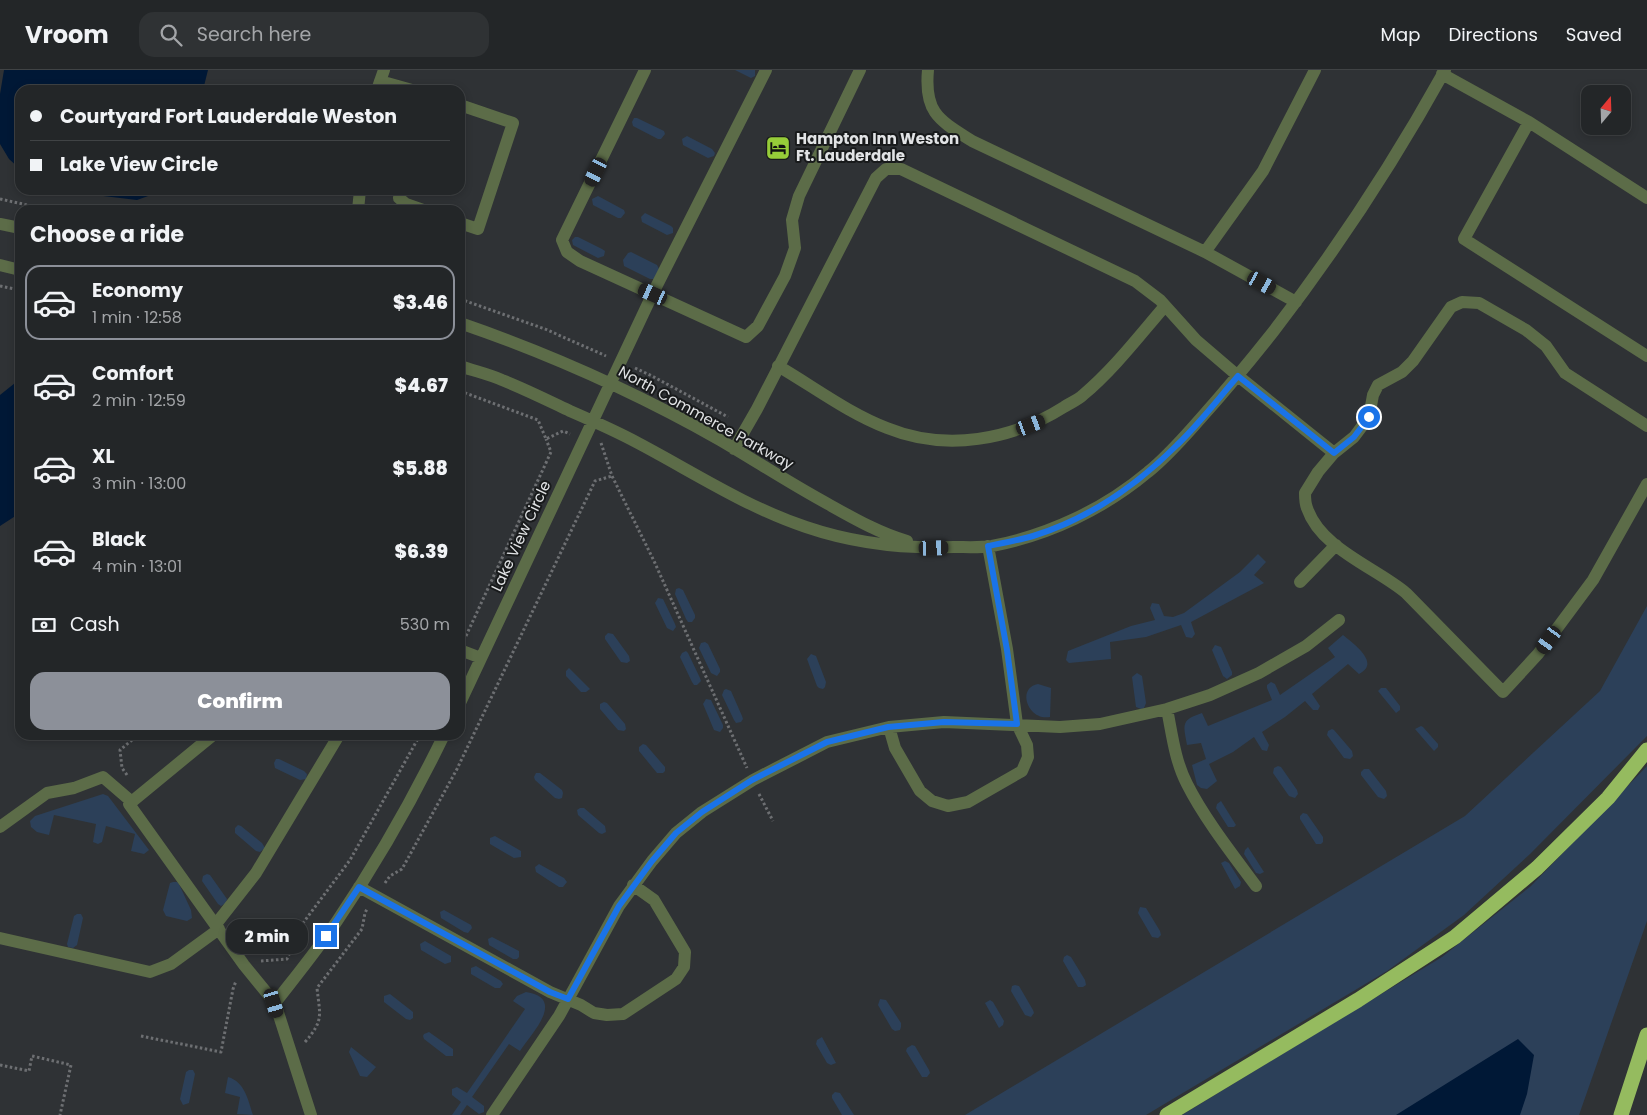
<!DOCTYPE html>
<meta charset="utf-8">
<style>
body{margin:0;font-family:Poppins,sans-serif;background:#2f3234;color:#f1f3f6;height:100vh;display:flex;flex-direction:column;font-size:19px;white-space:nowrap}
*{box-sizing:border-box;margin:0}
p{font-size:16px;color:#a3a5a8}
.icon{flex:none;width:28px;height:28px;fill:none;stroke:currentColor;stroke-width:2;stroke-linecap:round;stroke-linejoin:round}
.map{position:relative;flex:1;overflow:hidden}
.side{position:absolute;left:15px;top:135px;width:450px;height:535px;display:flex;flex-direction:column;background:#232628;border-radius:15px;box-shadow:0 2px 8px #0003,0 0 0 1px #404345}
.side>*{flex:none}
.top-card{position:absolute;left:15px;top:15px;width:450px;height:110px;border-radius:15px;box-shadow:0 2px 8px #0003,0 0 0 1px #404345;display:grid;align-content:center;height:110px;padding:0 15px;background:#232628}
.needle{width:32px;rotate:19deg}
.controls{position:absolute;left:1581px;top:15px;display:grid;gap:10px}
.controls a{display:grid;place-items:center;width:50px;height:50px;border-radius:10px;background:#232628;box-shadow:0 2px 8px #0003,0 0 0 1px #404345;font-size:25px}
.end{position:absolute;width:22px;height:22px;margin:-11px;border:6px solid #1a73e8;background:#fff;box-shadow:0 0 0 2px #fff}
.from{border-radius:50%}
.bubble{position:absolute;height:35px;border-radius:15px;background:#232628;box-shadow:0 2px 8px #0003,0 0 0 1px #404345;font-size:16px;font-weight:800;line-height:35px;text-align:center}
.car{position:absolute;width:15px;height:30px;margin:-15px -8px;border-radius:6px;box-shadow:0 0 4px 1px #0007;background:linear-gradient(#222 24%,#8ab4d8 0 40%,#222 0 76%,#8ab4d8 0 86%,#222 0)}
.top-card b{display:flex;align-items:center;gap:18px;height:48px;font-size:19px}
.top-card b+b{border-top:1px solid #404345}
.top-card i{width:12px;height:12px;background:#f1f3f6}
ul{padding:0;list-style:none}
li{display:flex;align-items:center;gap:15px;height:75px;margin:0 10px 8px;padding:0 5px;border:2px solid transparent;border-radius:15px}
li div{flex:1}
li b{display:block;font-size:19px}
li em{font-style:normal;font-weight:800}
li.on{border-color:#8c9099}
li>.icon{width:45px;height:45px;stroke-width:1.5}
h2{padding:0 15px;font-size:22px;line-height:60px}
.pay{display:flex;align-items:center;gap:12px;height:55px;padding:0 15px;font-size:19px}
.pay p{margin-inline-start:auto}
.button{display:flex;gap:10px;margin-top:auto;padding:10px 15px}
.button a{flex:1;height:58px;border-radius:15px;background:#8c9099;color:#fff;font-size:20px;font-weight:800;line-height:58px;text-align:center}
header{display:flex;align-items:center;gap:30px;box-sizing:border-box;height:70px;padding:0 25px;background:#232628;border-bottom:1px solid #404345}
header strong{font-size:24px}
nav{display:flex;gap:28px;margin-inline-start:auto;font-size:18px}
.search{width:350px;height:45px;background:#2f3234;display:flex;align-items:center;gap:12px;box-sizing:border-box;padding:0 18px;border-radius:15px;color:#a3a5a8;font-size:19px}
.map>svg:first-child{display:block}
</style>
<header>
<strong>Vroom</strong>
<div class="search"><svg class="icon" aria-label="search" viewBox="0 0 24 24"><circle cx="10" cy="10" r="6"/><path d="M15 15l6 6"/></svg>Search here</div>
<nav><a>Map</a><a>Directions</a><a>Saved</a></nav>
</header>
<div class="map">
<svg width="1647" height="1045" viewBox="0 0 1647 1045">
<rect width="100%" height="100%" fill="#2f3235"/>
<path fill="#2c4059" d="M735,0H755V6L751,8Z
M634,48H637L664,61L665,64L661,69H658L633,56L632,52Z
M687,66L712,79L715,83L714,86L708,88L683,75L682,69Z
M598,126L624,140L625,143L621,148H618L593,135L592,129Z
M645,143L671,156L673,158V163L667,165L642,152L641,147Z
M575,167H578L602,179L605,181L604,186L598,188L573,175L572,170Z
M631,182L657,195L659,199L654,209H650L624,196L623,190L628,183Z
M1258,484L1266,492L1254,505L1264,513L1191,552L1195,564L1192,568L1186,567L1181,555L1146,567L1110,572L1111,589L1069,593L1066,590L1068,581L1131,556L1155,550L1150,538L1152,533L1159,534L1164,546L1173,547L1184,543L1240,502Z
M679,518L683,520L695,545V548L692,552H688L686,549L675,524L676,519Z
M658,528L663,529L675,554L676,557L673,561L667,558L655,533Z
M1647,536V666L1530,784L1464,845L1387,901L1146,1045H965L1465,746L1600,621Z
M608,563L613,564L629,586L630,591L627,593L621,592L605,569V566Z
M1343,565C1354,574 1381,593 1359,604L1348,594L1312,624L1320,636L1318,640H1313L1305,631L1285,647L1262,662L1269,675L1267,681L1262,680L1254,667L1233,682L1209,694L1217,711L1207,719L1201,718L1197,715L1192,695L1206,689L1201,673L1187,675C1183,654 1181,650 1202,643L1208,656L1272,630L1267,618V615L1271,612L1275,614L1280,625L1335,587L1328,578Z
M705,572L708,574L720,599V602L717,606L711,603L699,578L701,573Z
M1215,575L1221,577L1232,602V605L1227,609L1223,606L1212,580Z
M686,581L688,583L700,608L701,611L697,615H694L692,612L680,587L682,583Z
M811,584L816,586L826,612L825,617L823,619L819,618L817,616L807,589Z
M569,598L590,619L586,622H581L566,606V601Z
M1137,603L1142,606L1146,633L1144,638L1141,639L1136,637L1132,607Z
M1038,614L1051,618L1050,647C1028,651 1016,618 1038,614Z
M1381,618H1386L1400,636V640L1396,643L1378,621Z
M726,619L731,621L742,646L743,649L741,652L736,653L734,650L722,625L724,620Z
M706,629L711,630L723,655V658L720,662L714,660L703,634Z
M604,632L607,633L625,654L626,659L624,661L618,660L600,639V634Z
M1421,656L1423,657L1438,674V677L1434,681L1415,659Z
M1332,659L1334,660L1352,681L1353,686L1350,689L1344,688L1327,665L1328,661Z
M643,674L646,675L665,697V701L663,703H657L639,681V677Z
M276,689H279L304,701L307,704L306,709L300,710L275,698L274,693Z
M1278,696L1281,697L1297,720L1298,724L1295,728L1289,726L1273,703L1274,698Z
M1647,696V851L1579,1045H1182L1442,887L1531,816Z
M1364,699H1369L1386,721L1387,726L1384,729L1378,727L1361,705V702Z
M536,703H540L562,720L563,723L562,728L559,729L555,728L535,710L534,707Z
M103,724L108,726L149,780L144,784L131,781L135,764L106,756L102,772L98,774L93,772L96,754L54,745L49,765L37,762L31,757L30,751L35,746Z
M1221,731L1236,755L1234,757H1228L1216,738L1217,734Z
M580,738H584L605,756L606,762L602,764L599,763L578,745L577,740Z
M1303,743L1307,744L1323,767V772L1321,774H1316L1300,749V746Z
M238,755L241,756L262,773L265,778L260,782L256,781L235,763V758Z
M495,766L521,781V787L514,788L490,774V768Z
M1248,777L1264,802L1260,804L1256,803L1244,784L1245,780Z
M1225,791L1229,793L1241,812L1240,816L1235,819L1221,793Z
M539,794L564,808L567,812L563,817H559L536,802L535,797Z
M207,804L210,805L227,829L226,833L221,836L218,834L202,811L203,806Z
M173,812H177L179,814L191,840L192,848L187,851L166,846L163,840L170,813Z
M1140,837L1146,838L1160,861L1161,865L1158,868L1152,867L1138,843Z
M444,840L471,855L472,858L468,863L464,862L441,848L440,842Z
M77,844H81L83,848L77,875L73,878L68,877L67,874L74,846Z
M492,867L519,881V887L517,889H513L489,875L488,869Z
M425,871L451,886V892L445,894L421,880L420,874Z
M1067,885L1071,887L1085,910L1086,915L1083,917H1078L1063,891L1064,887Z
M476,896L501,911L503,914L500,918H495L471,904V898Z
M1015,915L1019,916L1033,940L1034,943L1031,947L1025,945L1011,921L1012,916Z
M526,922C567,928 531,964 520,981L509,974L472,1027L484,1036V1042L479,1044L467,1035L460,1045H452L461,1032L452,1025V1019L457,1017L467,1023L525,939L513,931L517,926Z
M390,924L413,942V948L410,950L406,949L384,932V926Z
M880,929L886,930L901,953V957L900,960L895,961L892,959L878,935Z
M990,930L993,932L1004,951L1003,955L999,958L985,933Z
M429,962L453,979V986H446L424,969L423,966L424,964Z
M822,967L836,993L831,995L827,993L816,974L817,970Z
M912,975L915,976L929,1000L930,1003L927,1007H922L906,981L907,978Z
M351,977L376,997L367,1007L360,1006L349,982Z
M189,1000H193L195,1004L189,1033L183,1035L180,1029L186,1002Z
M228,1007C245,1012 248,1030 253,1045L237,1044L240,1027L225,1023Z
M835,1022L840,1023L854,1045H842L832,1028V1025Z"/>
<path fill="#001836" d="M4,0H208L203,20H20V99L9,89L0,74V24Z
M69,120H165L137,130L78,123Z
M20,309V443L0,456V325Z
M1518,969L1534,985L1527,1024L1520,1045H1396Z"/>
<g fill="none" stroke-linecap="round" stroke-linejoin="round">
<path stroke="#6d6f72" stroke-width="3" stroke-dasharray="2.5 2.5" stroke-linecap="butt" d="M0,129L50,140
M0,216L20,220
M460,229L545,259L606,286
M635,298L652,306L728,347
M460,321L538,350L546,369L563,361L570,364
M601,373L612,406L654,491L747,698
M466,566L551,382L546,369
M127,705L122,698L120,680L138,665
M759,724L773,751
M385,813L390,806L402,799L457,699L595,411L612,406
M261,891L287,889L303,853L350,790L420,665
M141,966L221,982L233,919L236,911
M305,972C324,950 320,946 317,918L362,859L365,843L367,839
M0,995L29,1001L32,986L71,995L60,1045"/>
<path stroke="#5c6c48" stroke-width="12" d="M645,0L562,170L567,182L580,191L746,267L758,256L785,206L795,178L792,150L799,126L860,0
M928,0C924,43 939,50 972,71L1205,182L1296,232
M1442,4L1529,52L1647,128
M380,11L412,20
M377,20L384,0
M460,35L513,53L478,159L460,153
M1529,52L1464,169L1647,286
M400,120L399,128L406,134L423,140
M358,140L360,120
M0,154L20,158
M1205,182L1263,101L1315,0
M0,195L20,200
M460,253C550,284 637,323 720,370C756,391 791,414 828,434C853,448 879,463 907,471
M460,296C474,301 488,304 502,310C525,319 547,330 570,341C593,351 616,361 638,373C693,402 746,437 806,457C853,473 904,479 954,477C966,477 979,478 992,476C1049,465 1104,439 1148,402C1168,386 1184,367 1201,348C1226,320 1250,291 1273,262C1337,179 1394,92 1445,0
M778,296C814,317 848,343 887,358C946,382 1012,370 1064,337C1070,333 1078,330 1083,325C1114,299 1139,266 1165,236
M1647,356L1565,303L1546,276L1526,260L1479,233L1462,232L1451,237L1413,291L1402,302L1378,315L1373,325L1369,347L1354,367L1334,383L1318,402L1305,423C1305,428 1305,433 1307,438C1321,479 1375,497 1406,523L1503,622L1538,584L1593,510L1647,414
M734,379L757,339L876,108L886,99H901L1135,211L1160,230L1196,270L1238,306L1334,383
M1300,512L1336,475
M460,580L481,588
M460,633L653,223L766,0
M1167,639C1172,664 1175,691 1187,714C1204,748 1233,785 1256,816
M889,657L895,678L920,721L932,731L948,736L968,732L1022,701L1028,687L1027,675L1017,654L1007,579L988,476
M213,665L129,734L244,895L275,933L311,1045
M0,757L47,723L74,718L103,707L132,732
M359,817L550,922L581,935L594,943L607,945L623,944L676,909L684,897L685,882L654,830L633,815
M216,854L256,803L339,665
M0,868L150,902L171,894L219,859
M275,933C296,906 318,879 337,851C377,792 413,729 444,665
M492,1045L559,946L619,836L652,791L676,763L702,742L753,710L827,672L889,657L944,652L1060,657L1100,654L1167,639L1210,625L1259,603L1306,576L1339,550"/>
<path stroke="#95bb5f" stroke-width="15" d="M1167,1045L1358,930L1455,867L1537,798L1608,728L1647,680
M1621,1045L1647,965"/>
</g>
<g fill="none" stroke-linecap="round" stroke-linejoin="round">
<path stroke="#1a73e8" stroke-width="6" d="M326,866L359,817L550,922L568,929L619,836L652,791L676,763L702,742L752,710L827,672L888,657L944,652L1017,654L1007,580L988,476C1003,473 1019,470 1033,466C1088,449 1137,415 1177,375C1199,354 1218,329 1238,306L1334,383L1354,367L1369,347"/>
</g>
<defs>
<symbol id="hotel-square" viewBox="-11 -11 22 22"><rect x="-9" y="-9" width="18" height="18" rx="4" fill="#96cc39" stroke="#181a1b"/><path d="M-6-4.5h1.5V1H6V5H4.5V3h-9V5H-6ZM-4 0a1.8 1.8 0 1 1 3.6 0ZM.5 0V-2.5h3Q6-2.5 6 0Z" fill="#111"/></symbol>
</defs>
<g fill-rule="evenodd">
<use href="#hotel-square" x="764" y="64" width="28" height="28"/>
</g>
<g text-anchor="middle" stroke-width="4" stroke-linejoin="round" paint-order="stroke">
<g font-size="15" font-weight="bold" fill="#e1e3e5" stroke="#181a1b" text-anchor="start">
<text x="796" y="74">Hampton Inn Weston<tspan x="796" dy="17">Ft. Lauderdale</tspan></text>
</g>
<g font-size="15" fill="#e1e3e5" stroke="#181a1b">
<text transform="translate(706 348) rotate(29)" y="5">North Commerce Parkway</text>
<text transform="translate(521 466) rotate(-65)" y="5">Lake View Circle</text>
</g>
</g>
</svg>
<div class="controls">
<a><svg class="needle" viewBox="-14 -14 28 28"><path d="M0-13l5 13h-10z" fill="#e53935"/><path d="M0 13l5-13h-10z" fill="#a3a5a8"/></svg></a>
</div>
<i class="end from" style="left:1369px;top:347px"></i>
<i class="end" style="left:326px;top:866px"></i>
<div class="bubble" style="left:226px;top:849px;width:82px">2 min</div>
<i class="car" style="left:596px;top:102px;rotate:206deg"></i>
<i class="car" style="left:1262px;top:213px;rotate:119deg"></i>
<i class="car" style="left:653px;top:224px;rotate:294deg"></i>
<i class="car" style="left:1031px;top:355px;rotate:69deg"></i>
<i class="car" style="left:934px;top:478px;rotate:88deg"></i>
<i class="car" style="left:1549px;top:570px;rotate:216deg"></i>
<i class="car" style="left:274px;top:933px;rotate:163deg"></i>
<div class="top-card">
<b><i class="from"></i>Courtyard Fort Lauderdale Weston</b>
<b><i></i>Lake View Circle</b>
</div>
<section class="side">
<h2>Choose a ride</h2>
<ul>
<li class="on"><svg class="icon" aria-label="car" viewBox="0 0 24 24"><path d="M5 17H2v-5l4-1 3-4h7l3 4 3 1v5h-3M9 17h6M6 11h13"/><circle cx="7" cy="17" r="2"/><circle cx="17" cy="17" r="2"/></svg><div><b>Economy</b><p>1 min · 12:58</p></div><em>$3.46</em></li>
<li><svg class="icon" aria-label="car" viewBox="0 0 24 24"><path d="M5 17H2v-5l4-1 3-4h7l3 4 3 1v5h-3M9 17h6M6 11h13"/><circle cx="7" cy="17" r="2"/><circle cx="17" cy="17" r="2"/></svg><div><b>Comfort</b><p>2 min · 12:59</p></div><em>$4.67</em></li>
<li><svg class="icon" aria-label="car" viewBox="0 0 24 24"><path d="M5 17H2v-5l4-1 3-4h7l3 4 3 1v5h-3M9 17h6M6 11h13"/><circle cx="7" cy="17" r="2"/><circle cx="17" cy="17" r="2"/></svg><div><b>XL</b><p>3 min · 13:00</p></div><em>$5.88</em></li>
<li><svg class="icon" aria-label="car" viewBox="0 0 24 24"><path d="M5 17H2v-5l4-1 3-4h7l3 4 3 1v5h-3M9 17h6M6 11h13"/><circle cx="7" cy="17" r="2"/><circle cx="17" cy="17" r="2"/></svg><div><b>Black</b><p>4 min · 13:01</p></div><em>$6.39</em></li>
</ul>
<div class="pay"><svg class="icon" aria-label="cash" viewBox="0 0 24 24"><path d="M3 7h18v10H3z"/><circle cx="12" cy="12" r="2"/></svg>Cash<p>530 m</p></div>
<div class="button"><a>Confirm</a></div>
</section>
</div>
